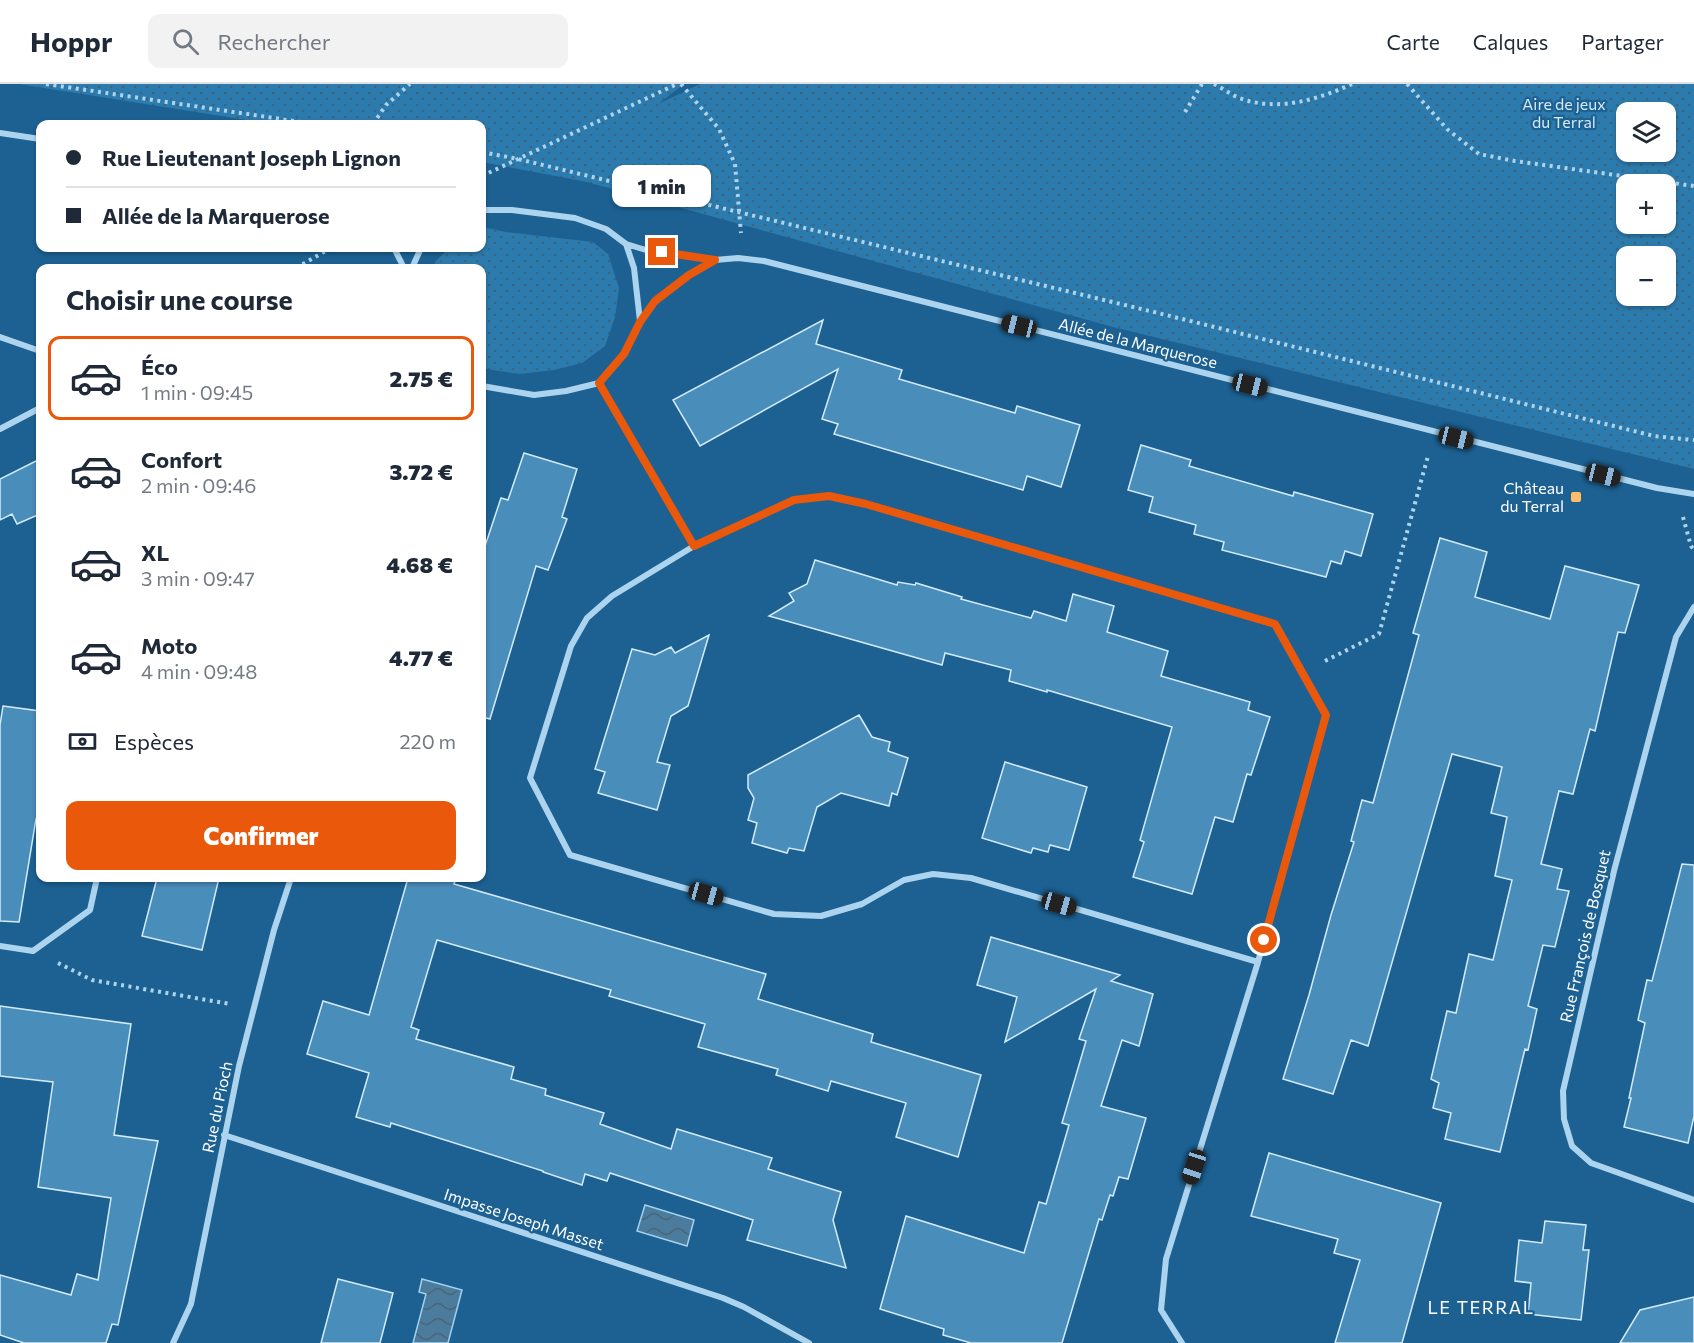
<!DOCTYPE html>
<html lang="fr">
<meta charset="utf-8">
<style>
body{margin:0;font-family:Commissioner,sans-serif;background:#f2f2f3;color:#1f2937;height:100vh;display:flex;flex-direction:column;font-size:22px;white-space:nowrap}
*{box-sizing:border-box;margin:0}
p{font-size:20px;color:#747a83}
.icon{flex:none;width:33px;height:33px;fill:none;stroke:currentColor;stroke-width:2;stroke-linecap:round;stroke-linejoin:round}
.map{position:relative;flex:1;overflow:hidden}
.details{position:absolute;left:36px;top:180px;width:450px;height:618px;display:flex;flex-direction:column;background:#fff;border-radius:12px;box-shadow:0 2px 4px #0004}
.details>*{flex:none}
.top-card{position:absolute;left:36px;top:36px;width:450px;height:132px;border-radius:12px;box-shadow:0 2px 4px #0004;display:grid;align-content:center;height:132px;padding:0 30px;background:#fff}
.tools{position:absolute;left:1616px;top:18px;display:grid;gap:12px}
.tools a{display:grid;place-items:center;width:60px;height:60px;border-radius:12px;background:#fff;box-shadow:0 2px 4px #0004;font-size:30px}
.end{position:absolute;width:27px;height:27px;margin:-14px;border:8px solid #ea580c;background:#fff;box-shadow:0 0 0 3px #fff}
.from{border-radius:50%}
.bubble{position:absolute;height:42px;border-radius:12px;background:#fff;box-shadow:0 2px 4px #0004;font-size:20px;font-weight:800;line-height:42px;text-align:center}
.car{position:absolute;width:18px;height:36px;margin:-18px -9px;border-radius:8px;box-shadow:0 0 4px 2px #0007;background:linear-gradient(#222 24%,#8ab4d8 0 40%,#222 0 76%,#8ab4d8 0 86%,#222 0)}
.top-card b{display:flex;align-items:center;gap:21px;height:57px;font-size:22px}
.top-card b+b{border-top:2px solid #e0e1e3}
.top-card i{width:15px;height:15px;background:#1f2937}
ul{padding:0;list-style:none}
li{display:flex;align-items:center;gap:18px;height:84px;margin:0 12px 9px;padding:0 18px;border:3px solid transparent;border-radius:12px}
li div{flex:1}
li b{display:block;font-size:22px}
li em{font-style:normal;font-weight:800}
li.current{border-color:#ea580c}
li>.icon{width:54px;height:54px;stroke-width:1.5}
h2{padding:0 30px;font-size:27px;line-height:72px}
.pay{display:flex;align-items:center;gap:15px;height:66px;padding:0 30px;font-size:22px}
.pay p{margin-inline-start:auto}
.button{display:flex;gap:12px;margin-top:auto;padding:12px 30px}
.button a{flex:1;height:69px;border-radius:12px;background:#ea580c;color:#fff;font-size:24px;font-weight:800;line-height:69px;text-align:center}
header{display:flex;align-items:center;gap:36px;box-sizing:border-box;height:84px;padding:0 30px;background:#fff;border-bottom:2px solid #e0e1e3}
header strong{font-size:28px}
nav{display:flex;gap:33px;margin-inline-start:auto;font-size:21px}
.search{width:420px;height:54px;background:#f2f2f3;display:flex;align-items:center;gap:15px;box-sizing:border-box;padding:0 21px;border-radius:12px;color:#747a83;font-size:22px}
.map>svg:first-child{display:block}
</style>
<header>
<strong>Hoppr</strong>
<div class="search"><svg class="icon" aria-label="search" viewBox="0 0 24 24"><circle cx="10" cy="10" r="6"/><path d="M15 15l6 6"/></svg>Rechercher</div>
<nav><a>Carte</a><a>Calques</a><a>Partager</a></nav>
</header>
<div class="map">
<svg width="1694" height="1259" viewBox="0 0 1694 1259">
<defs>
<pattern id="grass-dots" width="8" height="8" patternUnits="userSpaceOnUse" patternTransform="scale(1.5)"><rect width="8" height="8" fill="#2c7bae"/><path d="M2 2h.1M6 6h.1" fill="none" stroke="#3c647d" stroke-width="1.8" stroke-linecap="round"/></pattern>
<pattern id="water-waves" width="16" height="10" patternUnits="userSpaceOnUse" patternTransform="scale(1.5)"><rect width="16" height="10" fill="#4b7c9d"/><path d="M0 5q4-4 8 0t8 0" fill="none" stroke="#4c6474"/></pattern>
</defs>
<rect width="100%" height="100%" fill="#1c6192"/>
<path fill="url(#grass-dots)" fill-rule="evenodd" d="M19,0H684L658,20L700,0H1694V385L1113,243L587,98L482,78V40H272ZM1665,28V68H1626V28ZM1626,100H1665V140H1626ZM1665,172V212H1626V172Z
M487,144L506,148L593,158L608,170L619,204L615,233L605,262L582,279L554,286L520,290L487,285L482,282V184H434L435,178L449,164H482V145Z"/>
<path fill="url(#water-waves)" stroke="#a0d1f0" stroke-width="1.5" d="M645,1121L694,1136L687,1162L637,1147Z
M422,1195L462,1206L448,1259H413L426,1210L419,1208Z"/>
<path fill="#498dbb" stroke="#d3ebfa" stroke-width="1.5" d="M823,236L816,260L902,286L899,295L1015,329L1017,322L1080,341L1061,403L1027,392L1023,406L834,350L838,340L822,335L838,285L700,362L673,316Z
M1141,361L1191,376L1189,382L1293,412L1294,408L1373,430L1361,472L1345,467L1341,480L1331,477L1326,493L1222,466L1224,458L1194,450L1196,441L1149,428L1153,413L1128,406Z
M524,369L577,385L562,433L567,435L548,486L536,482L490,635L482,633V471L501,414L508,416Z
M40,375V430L17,440L12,430L0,436V395Z
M1440,454L1487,468L1475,513L1550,535L1565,482L1639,501L1625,549L1618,548L1595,647L1590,645L1573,710L1559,707L1541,780L1562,785L1557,805L1569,807L1555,863L1543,861L1528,922L1537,925L1528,966L1525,965L1500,1068L1445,1055L1451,1029L1433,1024L1439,999L1431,995L1447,927L1456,929L1469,870L1493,876L1512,796L1495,792L1507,733L1491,729L1502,683L1452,670L1368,962L1351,956L1333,1010L1283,995L1309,911L1331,831L1354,758L1351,757L1362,716L1373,719L1419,551L1413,549Z
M815,476L897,501L898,498L915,501L916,499L962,513L961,515L1031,534L1034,527L1066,537L1073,510L1114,522L1107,548L1168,567L1161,592L1250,618L1248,626L1270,633L1251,691L1247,690L1233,738L1215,733L1192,810L1133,793L1144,758L1140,756L1172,643L1047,606V608L1009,597L1011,586L945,569L942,581L769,532L794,517L789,509L807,500Z
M709,551L688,622L671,632L657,678L670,681L657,726L598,709L605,688L595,685L632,565L655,571L671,563L675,569Z
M3,622L40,627V735H36L19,838L0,837V641Z
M859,631L872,653L890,658L888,667L908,674L897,711L892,709L889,722L841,709L817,723L804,767L789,764L787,769L752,759L757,739L748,736L754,714L748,704V691Z
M1005,678L1087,703L1069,766L1050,761L1048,768L1033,764L1031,769L982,754Z
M1682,780L1694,781V1032L1688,1059L1624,1043L1631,1014H1629L1645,939L1638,936L1647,896L1652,897Z
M157,794H219L202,866L142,852Z
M408,794H456L454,800L766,890L758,915L873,950L871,958L981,991L958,1073L896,1053L906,1019L831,997L828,1007L776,991L778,985L698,963L705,940L609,912L611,906L437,856L411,943L419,946L416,955L514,983L511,995L546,1005L545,1011L604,1029L600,1040L671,1065L677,1045L772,1074L768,1085L841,1108L833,1136L846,1184L747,1156L753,1136L610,1089L607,1097L585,1090L582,1101L543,1088V1087L391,1039L390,1043L356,1033L369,989L307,970L323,917L369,931Z
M991,853L1120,891L1111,897L1153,910L1139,962L1122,956L1101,1022L1146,1034L1128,1095L1119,1093L1113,1112L1110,1111L1102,1136L1099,1135L1062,1259H971L943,1251L944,1245L880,1225L906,1132L1024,1169L1039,1118L1046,1120L1069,1041L1062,1039L1086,957L1079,955L1096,905L1005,958L1017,913L977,901Z
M0,922L131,940L114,1051L158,1057L118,1241L112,1240L106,1259H24L0,1251V1191L71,1211L77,1190L98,1196L111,1114L38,1103L53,998L0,992Z
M1269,1069L1441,1119L1402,1259H1335L1360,1176L1334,1169L1338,1155L1251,1132Z
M1545,1137L1586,1141L1583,1166H1589L1581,1236L1528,1230L1531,1199L1515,1197L1519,1156L1542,1159Z
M338,1195L393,1209L380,1259H321Z
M1694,1213V1259H1620L1640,1226Z"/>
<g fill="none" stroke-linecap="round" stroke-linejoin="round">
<path stroke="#add4ee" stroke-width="4" stroke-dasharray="3 4.5" stroke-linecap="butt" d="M46,0L314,40
M681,0L719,45L735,80L741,149
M1214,0C1222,4 1230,10 1239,14C1277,28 1317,16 1352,0
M1407,0L1447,45L1479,70L1515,77L1694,102
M1185,28L1202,0
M373,40L386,21L410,0
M482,68L518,75L1158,229L1654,352L1694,356
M482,92L677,0
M296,184L331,164
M1683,433L1691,462L1694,466
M1325,577L1379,550L1428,372
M58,879L92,896L230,920"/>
<path stroke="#add4ee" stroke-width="6" d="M0,49L40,55
M482,126H512L575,134L606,145L626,160L634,184L640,237
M626,160L646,166L715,176L738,174L764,177L1657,404L1694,410
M394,164L404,184
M412,184L421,164
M0,253L40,267
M599,299L694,462L794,416L829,412L866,420L1275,540L1326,631L1258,878L1166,1175L1161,1226L1182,1259
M482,302L534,311L566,307L599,299L624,270L640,238L655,217L689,191L715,176
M0,345L40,324
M694,462L612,512L587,534L571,562L530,694L570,771L774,830L821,832L862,820L904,796L933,790L971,794L1258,878
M1694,523L1676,553L1614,787L1563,1007L1564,1035L1572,1062L1591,1079L1694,1116
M0,862L33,867L90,826L97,794
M224,1051L723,1214L744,1223L809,1259
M173,1259L191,1220L239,982L274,846L291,794"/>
</g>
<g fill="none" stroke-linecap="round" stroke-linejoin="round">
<path stroke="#ea580c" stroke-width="8" d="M662,168L715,176L689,191L655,217L640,238L624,270L599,299L694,462L794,416L829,412L866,420L1275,540L1326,631L1264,856"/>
</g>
<rect fill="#ffbd6a" stroke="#1c6192" stroke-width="2" x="1570" y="407" width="12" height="12" rx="3"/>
<g text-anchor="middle" stroke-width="4.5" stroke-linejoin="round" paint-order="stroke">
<g font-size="16" fill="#d3ebfa" stroke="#1c6192">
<text x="1564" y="26">Aire de jeux<tspan x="1564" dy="18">du Terral</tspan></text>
</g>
<g font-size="16" fill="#fff" stroke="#1c6192">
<text transform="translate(1138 259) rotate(14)" y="6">Allée de la Marquerose</text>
<text transform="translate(1585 852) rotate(-77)" y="6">Rue François de Bosquet</text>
<text transform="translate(217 1023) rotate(-78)" y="6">Rue du Pioch</text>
<text transform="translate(524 1135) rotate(18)" y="6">Impasse Joseph Masset</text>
</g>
<g font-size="16" fill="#fff" stroke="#1c6192" text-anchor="end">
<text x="1564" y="410">Château<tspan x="1564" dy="18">du Terral</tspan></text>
</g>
<g font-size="18" letter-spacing="1.5" fill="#fff" stroke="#1c6192">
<text x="1481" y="1230">LE TERRAL</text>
</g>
</g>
</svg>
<div class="tools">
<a><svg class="icon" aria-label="layers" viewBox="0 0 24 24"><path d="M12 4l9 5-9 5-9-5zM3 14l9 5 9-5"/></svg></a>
<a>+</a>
<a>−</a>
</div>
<i class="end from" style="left:1264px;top:856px"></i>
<i class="end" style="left:662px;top:168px"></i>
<div class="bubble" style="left:612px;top:81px;width:99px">1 min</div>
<i class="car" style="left:1019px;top:242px;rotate:284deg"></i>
<i class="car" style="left:1250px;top:301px;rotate:104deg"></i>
<i class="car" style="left:1456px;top:354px;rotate:104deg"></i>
<i class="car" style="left:1603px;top:391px;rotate:104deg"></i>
<i class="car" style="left:706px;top:810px;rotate:106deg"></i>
<i class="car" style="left:1059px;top:820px;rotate:106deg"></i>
<i class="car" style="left:1194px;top:1083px;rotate:198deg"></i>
<div class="top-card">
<b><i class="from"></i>Rue Lieutenant Joseph Lignon</b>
<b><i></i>Allée de la Marquerose</b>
</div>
<section class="details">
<h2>Choisir une course</h2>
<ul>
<li class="current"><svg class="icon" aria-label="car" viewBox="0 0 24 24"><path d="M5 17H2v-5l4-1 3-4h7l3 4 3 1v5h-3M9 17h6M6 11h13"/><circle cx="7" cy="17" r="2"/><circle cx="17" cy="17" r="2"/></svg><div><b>Éco</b><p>1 min · 09:45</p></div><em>2.75 €</em></li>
<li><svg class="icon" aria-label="car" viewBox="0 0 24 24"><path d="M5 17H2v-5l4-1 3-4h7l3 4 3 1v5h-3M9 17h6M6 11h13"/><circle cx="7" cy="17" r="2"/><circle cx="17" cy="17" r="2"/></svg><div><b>Confort</b><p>2 min · 09:46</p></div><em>3.72 €</em></li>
<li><svg class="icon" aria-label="car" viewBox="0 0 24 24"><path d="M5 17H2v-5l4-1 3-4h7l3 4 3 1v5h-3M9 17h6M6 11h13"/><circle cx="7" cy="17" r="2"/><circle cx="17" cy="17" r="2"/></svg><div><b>XL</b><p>3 min · 09:47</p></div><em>4.68 €</em></li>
<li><svg class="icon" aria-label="car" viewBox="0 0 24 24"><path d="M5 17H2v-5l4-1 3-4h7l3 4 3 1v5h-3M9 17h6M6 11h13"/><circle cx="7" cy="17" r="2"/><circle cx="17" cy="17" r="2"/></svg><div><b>Moto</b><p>4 min · 09:48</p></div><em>4.77 €</em></li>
</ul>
<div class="pay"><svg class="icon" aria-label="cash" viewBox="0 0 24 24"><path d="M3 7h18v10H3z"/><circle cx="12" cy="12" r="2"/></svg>Espèces<p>220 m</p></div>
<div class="button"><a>Confirmer</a></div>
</section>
</div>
